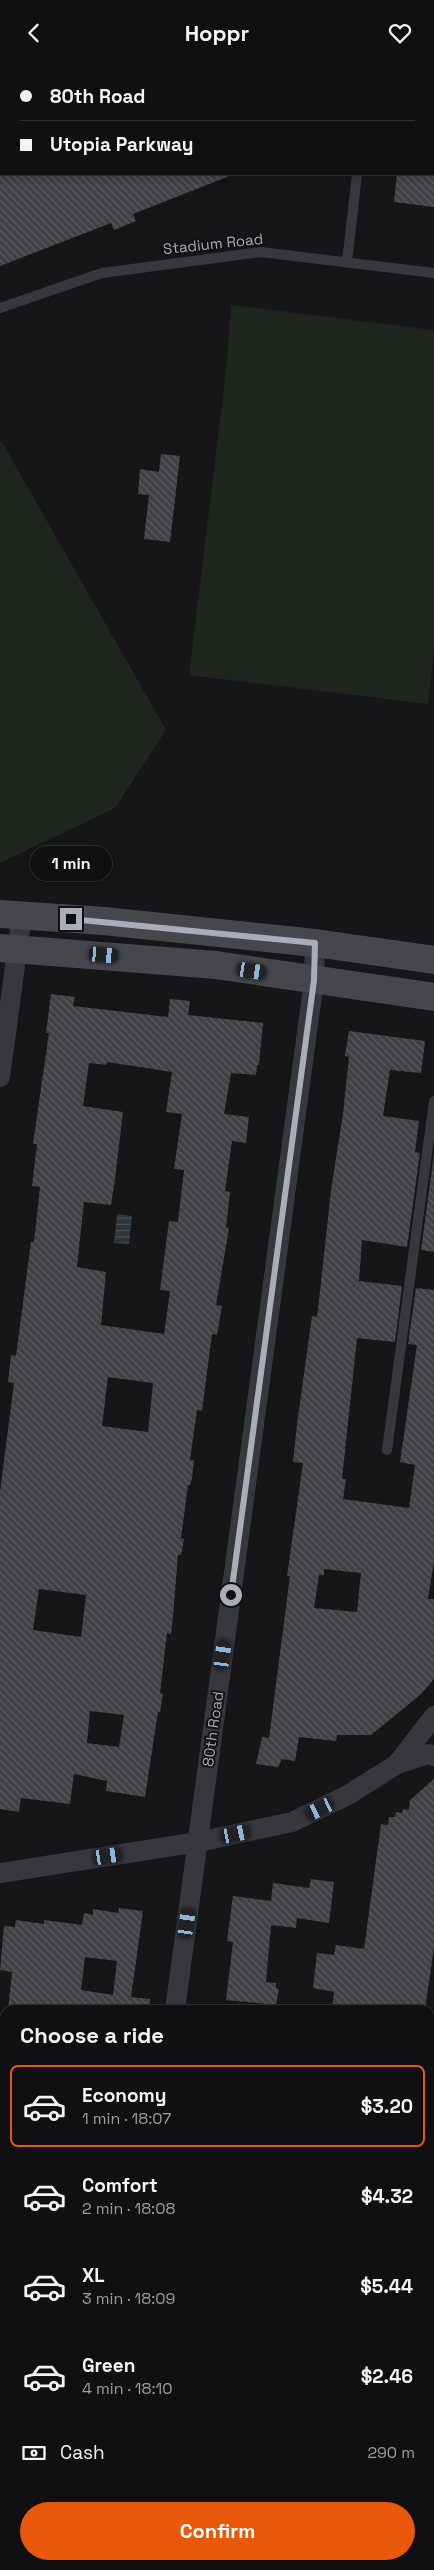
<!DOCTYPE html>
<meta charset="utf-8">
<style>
body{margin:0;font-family:"Space Grotesk",sans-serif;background:#19191b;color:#f1f3f6;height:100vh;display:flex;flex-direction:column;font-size:19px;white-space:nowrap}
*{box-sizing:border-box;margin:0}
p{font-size:16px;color:#9c9d9f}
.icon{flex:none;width:28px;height:28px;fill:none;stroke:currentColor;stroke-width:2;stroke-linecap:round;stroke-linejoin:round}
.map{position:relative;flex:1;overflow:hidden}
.details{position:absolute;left:0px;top:1940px;width:435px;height:565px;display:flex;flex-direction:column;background:#101012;border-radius:15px 15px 0 0;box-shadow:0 2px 8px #0003,0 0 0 1px #303032}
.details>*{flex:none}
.banner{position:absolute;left:0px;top:0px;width:435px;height:110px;box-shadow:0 2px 8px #0003,0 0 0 1px #303032;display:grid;align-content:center;height:110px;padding:0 20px;background:#101012}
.end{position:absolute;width:22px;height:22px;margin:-11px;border:6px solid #a8adb8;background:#111;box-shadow:0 0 0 2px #111}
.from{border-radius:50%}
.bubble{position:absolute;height:35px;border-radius:18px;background:#101012;box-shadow:0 2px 8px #0003,0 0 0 1px #303032;font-size:16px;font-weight:800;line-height:35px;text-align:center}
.car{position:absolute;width:15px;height:30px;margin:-15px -8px;border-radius:6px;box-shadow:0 0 4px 1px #0007;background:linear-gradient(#222 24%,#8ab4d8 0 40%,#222 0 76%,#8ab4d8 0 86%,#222 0)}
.banner b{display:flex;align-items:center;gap:18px;height:48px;font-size:19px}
.banner b+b{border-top:1px solid #303032}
.banner i{width:12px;height:12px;background:#f1f3f6}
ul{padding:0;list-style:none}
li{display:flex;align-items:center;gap:15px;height:82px;margin:0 10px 8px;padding:0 10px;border:2px solid transparent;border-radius:8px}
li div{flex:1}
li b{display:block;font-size:19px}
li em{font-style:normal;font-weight:800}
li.current{border-color:#ea580c}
li>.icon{width:45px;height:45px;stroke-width:1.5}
h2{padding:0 20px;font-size:22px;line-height:60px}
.pay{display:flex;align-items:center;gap:12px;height:55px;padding:0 20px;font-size:19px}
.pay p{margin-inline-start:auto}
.button{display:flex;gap:10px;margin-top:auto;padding:10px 20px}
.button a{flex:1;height:58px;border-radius:30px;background:#ea580c;color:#fff;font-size:20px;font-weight:800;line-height:58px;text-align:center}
header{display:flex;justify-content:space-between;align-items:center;height:65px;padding:0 20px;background:#101012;font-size:22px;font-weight:800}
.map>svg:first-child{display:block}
</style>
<header><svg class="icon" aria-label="back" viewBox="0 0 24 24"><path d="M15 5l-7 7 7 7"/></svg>Hoppr<svg class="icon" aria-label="heart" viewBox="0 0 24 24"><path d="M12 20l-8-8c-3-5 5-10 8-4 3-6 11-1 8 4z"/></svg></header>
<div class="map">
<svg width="434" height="2505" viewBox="0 0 434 2505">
<defs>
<pattern id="water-rules" width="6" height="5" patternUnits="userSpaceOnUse" patternTransform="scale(1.25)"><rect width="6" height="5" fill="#2c353c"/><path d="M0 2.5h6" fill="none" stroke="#485056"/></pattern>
<pattern id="building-back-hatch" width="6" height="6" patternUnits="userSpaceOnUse" patternTransform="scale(1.25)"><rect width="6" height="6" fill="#404145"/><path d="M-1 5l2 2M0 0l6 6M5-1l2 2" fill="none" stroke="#595a5e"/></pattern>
</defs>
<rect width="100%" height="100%" fill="#161618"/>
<path fill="#1e261f" d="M231,240L434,265V588L428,639L189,610L226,306Z
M0,376L2,377L166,665L115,743L0,798Z"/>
<path fill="url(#water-rules)" d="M117,1149L132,1151L129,1179L114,1178Z"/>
<path fill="url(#building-back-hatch)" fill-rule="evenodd" d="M0,109H231L232,110L133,149L136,156L114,165L111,158L0,201Z
M397,109H434V142L394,137Z
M161,389L180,391L170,477L144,474L149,430L138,429L140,404L159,407Z
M51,929L75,932L73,941L168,952L170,934L190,936L188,950L263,958L259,1000H257L256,1010L231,1008L224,1049L249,1052L246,1078L232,1076L225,1126L230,1127L226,1163H229L216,1240L222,1241L217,1270L212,1269L202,1346L197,1345L190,1395H194L192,1413L190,1420H188L181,1473L184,1474L181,1490H178L173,1551L171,1569L167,1568L160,1628L163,1629L160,1647H158L145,1732L106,1726L107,1716L74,1709L70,1739L21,1733L19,1747L0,1744V1427L14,1318L8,1317L11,1290L16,1291L31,1177H34L40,1122L32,1121L37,1079H33L49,968H46ZM107,997L172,1007L166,1047L182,1049L174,1104L184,1105L178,1157L169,1156L160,1225L170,1226L164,1269L101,1260L106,1207L77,1202L84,1137L111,1140L115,1114L123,1047L83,1041L89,998L106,1000ZM108,1312L153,1318L148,1367L102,1361ZM39,1524L86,1530L81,1572L33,1565ZM90,1646L124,1650L119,1682L87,1678Z
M349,966L425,976L421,1008L390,1005L383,1051L419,1056L415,1087L420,1088L407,1182L362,1175L359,1216L402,1221L395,1277L357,1273L342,1414H346L343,1434L409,1443L415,1400L400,1397L417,1280L408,1279L416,1223L434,1225V1496L428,1534H434V1614L420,1630L371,1670H337L336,1676L299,1672L295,1696L282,1694L278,1702L256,1699L262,1672L269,1673L290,1511H287L303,1398L293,1397L297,1359L312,1251L317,1252L321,1218L331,1125L343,1049L349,992L345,991ZM324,1504L361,1508L357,1547L314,1543L319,1510H324Z
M434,1089V1187L421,1185Z
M434,1714V1882L425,1945H332L334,1927L313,1923L317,1888L334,1890L336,1880L364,1884L381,1759L388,1760L389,1752H395L396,1747L402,1748L403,1744L409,1745L410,1735Z
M311,1814L334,1817L329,1858L297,1853L296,1863L271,1860L266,1917L276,1918V1923L279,1924L276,1940L226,1935L233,1877L227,1876L233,1831L271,1836L273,1818L309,1823Z
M119,1843L143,1846L131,1932L150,1934L149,1945H8L12,1907L0,1905L4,1861L15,1862L16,1855L44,1859V1855L82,1860L84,1848L93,1850V1844L118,1848ZM85,1892L117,1896L113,1930L81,1925Z"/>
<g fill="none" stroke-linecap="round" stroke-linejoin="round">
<path stroke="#3d3f44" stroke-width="3" stroke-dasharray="2.5 4" stroke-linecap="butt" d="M188,0V1"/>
<path stroke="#37383d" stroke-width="10" d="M369,1L370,0
M347,197L357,109
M0,243L102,208L261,187L434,208
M387,1385L434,1036"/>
<path stroke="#37383d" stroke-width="20" d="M0,1012L22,850
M397,1699L428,1689L434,1691
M0,1808L198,1777L292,1757L348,1730L397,1699L434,1651
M175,1945L314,915L315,878
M430,2456L434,2457
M0,2505H2
M99,2505L100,2500"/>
<path stroke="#45474d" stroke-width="28" d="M0,849L104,856L315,878L434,895
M0,883L216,900L434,932"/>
<path stroke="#53555c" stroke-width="28" d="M430,2136L434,2102
M430,2420L434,2392
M380,2505L381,2500
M419,2505L420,2500"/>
</g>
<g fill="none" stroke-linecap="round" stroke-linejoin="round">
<path stroke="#a8adb8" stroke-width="6" d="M71,854L315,878L314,915L231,1530"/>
</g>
<g text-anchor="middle" stroke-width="4" stroke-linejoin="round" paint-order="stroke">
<g font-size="15" fill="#a8adb8" stroke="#111113">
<text transform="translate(213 179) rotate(-6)" y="5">Stadium Road</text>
<text transform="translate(213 1664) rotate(-82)" y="5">80th Road</text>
</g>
</g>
</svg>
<i class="end from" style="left:231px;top:1530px"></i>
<i class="end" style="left:71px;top:854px"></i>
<div class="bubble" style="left:30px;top:781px;width:82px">1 min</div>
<i class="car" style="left:104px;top:890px;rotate:95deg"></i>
<i class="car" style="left:252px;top:906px;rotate:99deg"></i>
<i class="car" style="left:223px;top:1590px;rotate:8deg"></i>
<i class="car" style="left:320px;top:1744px;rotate:244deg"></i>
<i class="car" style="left:236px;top:1769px;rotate:78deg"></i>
<i class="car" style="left:108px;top:1791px;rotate:81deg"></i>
<i class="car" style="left:187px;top:1858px;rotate:8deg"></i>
<div class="banner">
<b><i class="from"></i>80th Road</b>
<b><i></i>Utopia Parkway</b>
</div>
<section class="details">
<h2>Choose a ride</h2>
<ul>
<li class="current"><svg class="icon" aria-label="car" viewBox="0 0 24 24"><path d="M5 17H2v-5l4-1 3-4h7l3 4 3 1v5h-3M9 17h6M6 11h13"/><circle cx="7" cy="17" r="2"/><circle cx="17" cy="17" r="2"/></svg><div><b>Economy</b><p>1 min · 18:07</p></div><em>$3.20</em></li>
<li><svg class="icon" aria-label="car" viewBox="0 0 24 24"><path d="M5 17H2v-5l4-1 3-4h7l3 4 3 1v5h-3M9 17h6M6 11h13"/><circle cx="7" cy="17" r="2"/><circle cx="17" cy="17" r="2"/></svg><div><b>Comfort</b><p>2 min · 18:08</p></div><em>$4.32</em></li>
<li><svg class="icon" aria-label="car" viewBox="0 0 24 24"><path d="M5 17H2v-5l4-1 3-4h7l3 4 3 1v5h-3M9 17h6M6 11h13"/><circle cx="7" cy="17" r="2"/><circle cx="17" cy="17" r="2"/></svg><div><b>XL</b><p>3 min · 18:09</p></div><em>$5.44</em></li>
<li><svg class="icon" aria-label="car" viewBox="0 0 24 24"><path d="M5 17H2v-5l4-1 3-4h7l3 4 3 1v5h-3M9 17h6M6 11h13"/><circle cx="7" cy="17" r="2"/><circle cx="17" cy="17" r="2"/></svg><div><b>Green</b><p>4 min · 18:10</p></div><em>$2.46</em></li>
</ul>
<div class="pay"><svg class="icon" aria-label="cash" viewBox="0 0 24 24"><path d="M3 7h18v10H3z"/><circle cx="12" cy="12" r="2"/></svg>Cash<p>290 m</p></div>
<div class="button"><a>Confirm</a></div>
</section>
</div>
